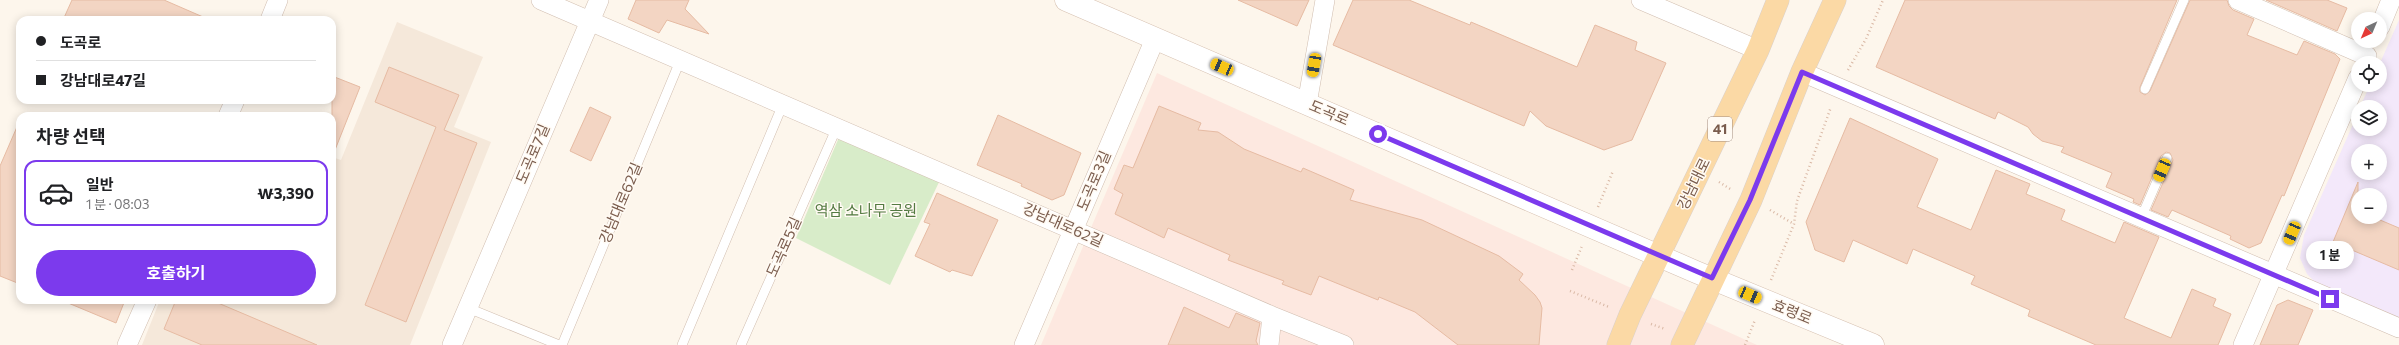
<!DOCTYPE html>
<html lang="ko">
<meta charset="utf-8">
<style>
body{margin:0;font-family:Commissioner,"Noto Sans KR",sans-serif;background:#f6f6f6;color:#202124;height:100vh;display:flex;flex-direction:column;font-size:15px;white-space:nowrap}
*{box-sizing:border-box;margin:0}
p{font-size:13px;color:#757577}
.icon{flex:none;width:22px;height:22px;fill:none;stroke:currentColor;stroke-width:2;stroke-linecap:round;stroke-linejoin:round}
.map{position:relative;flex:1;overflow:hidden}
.side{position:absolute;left:16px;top:112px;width:320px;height:192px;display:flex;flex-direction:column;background:#fff;border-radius:12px;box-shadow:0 2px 10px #0003}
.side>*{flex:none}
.guide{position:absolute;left:16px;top:16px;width:320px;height:88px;border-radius:12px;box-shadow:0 2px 10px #0003;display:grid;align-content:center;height:88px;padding:0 20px;background:#fff}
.needle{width:26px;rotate:224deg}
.buttons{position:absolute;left:2351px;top:12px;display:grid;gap:8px}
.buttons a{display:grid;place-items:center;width:36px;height:36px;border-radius:50%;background:#fff;box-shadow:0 2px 10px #0003;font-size:20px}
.end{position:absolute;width:18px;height:18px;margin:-9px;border:5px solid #7c3aed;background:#fff;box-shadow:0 0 0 2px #fff}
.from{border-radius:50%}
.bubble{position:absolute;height:28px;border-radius:14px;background:#fff;box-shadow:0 2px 10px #0003;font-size:13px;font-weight:700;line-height:28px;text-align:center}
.car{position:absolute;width:12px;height:24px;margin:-12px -6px;border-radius:5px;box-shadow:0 0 3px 1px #0007;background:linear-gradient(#f5c518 24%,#345 0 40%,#f5c518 0 76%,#345 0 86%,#f5c518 0)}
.guide b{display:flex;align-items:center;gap:14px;height:38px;font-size:15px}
.guide b+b{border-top:1px solid #e0e0e0}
.guide i{width:10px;height:10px;background:#202124}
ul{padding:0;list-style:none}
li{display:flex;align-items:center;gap:12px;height:66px;margin:0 8px 6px;padding:0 12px;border:2px solid transparent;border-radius:12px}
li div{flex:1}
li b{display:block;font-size:15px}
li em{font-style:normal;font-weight:700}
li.selected{border-color:#7c3aed}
li>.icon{width:36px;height:36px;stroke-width:1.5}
h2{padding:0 20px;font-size:18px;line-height:48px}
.cta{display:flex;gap:8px;margin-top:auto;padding:8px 20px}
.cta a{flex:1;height:46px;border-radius:24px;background:#7c3aed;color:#fff;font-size:16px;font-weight:700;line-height:46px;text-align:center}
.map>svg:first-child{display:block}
</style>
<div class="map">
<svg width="2399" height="345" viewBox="0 0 2399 345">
<rect width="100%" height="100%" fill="#fdf6ec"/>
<path fill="#f5e8da" d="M397,22L483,57L454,127L491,142L410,345H142L160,300H332V157L341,160Z"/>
<path fill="#fde8e0" d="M1157,73L1757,345H1041Z"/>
<path fill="#f3e8fa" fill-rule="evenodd" d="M2399,20V319L2319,286L2307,274L2300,258L2304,235L2358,113V129H2380V107H2360L2370,85H2380V63ZM2358,151H2380V173H2358ZM2358,195H2380V217H2358Z"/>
<path fill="#d8ecc9" d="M840,135L940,180L890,285L796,238Z"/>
<path fill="#f3d5c3" stroke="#e6bba3" d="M72,0H164L210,20H63Z
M636,0H689L685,9L709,34L667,20L659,33L628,19Z
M1238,0H1309L1297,26Z
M1353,0H1409L1470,25L1471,22L1577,67L1595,25L1637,42L1635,50L1666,63L1632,140L1604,150L1546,126L1530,111L1524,126L1333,45Z
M1905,0H2177L2140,87V92L2145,95L2150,91L2190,0H2227L2229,6L2233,10L2254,19L2247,35L2297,55L2304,41L2335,54L2340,59L2284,196L2282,195L2261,243L2249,248L2230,239L2231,236L2172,210L2168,217L2151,210L2173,160L2170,153L2166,152L2161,156L2140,205L2133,202L2134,199L2106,187L2112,173L2061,152L2064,147L2042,141L2033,134L2028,127L1998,112L1995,119L1876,67Z
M2266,0H2327L2347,8L2337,31Z
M389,67L459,95L444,130L477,143L406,322L365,305L436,127L375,102Z
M332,76L360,87L333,155H332Z
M1159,106L1201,123L1198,130L1218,132L1244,149L1301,172L1303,168L1354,190L1350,200L1422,220L1499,256L1523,274L1519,280L1535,295L1540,302L1542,308L1539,345H1458L1415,312L1379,297L1378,300L1319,276L1311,295L1282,284L1284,281L1228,260L1230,255L1168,228L1164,238L1115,214L1123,194L1114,189L1124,165L1133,168Z
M590,107L611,117L591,161L570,151Z
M998,115L1081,153L1064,195L1052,200L1021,186L1022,184L977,165Z
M1850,118L1938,159L1917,207L1971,230L1996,170L2030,184L2026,194L2065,210L2061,220L2115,243L2124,222L2159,237L2124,318L2171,338L2192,289L2216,299L2213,306L2231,314L2218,345H2096L2028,316L2030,310L1971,284L1975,276L1913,249L1907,264L1853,240L1844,262L1815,250L1806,222Z
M20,120V284L0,276V166Z
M2358,182V217H2373L2399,228V270L2333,242Z
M937,193L998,220L972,276L952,270L950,272L915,256L930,224L924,222Z
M61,300H125L116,323Z
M176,300H211L317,345H202L164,329Z
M2288,300L2313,310L2298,345H2260L2277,305Z
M1184,307L1229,328L1236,313L1260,323L1256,341L1258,345H1168Z"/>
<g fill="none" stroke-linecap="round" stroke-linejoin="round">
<defs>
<path id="service" d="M2145,89L2184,0
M2141,218L2167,158
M468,308L559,345
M562,345L680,61
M682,345L783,104
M741,345L837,127"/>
<path id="minor" d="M541,0L1272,316L1344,345
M1641,0L1758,50
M2238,0L2367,56
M270,20L278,0
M2380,27L2391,0
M1802,72L2399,328
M1307,104L1325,0
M228,116L235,100
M127,345L147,300
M452,345L599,0
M1024,345L1155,39
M1269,345L1272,316
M2243,345L2358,78"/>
<path id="secondary" d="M1066,0L1696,272L1873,345"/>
<path id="primary" d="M1618,345L1630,315L1758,50L1778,0
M1682,345L1751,200L1802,72L1835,0"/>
</defs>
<use href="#service" stroke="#d1beb0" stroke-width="10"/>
<use href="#minor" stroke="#d1beb0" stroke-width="20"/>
<use href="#secondary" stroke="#d6c0b0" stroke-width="23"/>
<use href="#primary" stroke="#dad1cd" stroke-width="23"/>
<path stroke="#d9b8a5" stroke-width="2.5" stroke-dasharray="1 3" stroke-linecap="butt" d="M1848,70L1866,39L1883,0
M1719,182L1732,190
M1598,207L1613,171
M1770,210L1794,224
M1572,270L1582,246
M1771,280L1794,224L1797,201L1831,107
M1570,291L1609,307
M1651,324L1665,329
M1745,345L1755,320"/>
<use href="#service" stroke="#fff" stroke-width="9"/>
<use href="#minor" stroke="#fff" stroke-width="19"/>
<use href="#secondary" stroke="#fff" stroke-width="22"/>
<use href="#primary" stroke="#fbd9a5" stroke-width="22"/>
</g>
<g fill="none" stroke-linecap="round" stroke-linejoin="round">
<path stroke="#7c3aed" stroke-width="5" d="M1378,134L1712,278L1750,200L1802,72L2330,299"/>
</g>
<g text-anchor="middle" stroke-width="3" stroke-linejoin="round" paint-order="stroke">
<rect fill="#fffaf3" stroke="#a28b7f" stroke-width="1" x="1708" y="117" width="24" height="24" rx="3"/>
<g font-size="14" font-weight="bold" fill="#7a5c4d">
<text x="1720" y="134">41</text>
</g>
<g font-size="15" fill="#7a5c4d" stroke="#fffaf3">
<text transform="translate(1329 113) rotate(23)" y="5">도곡로</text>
<text transform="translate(533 154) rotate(-67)" y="5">도곡로7길</text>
<text transform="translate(1094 181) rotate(-67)" y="5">도곡로3길</text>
<text transform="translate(1694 184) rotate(-64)" y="5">강남대로</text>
<text transform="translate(621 203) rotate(-67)" y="5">강남대로62길</text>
<text transform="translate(1063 225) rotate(24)" y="5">강남대로62길</text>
<text transform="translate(784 247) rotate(-66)" y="5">도곡로5길</text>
<text transform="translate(1792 312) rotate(22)" y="5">효령로</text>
</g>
<g font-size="15" fill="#537a41" stroke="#fffaf3">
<text x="866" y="216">역삼 소나무 공원</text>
</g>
</g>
</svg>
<div class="buttons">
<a><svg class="needle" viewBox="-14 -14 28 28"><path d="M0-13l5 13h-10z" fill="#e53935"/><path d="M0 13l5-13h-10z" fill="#757577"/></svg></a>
<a><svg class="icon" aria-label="locate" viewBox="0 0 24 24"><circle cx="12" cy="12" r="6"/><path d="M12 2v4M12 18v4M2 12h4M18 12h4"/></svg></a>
<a><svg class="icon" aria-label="layers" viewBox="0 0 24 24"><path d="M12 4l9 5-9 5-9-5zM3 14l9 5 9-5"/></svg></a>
<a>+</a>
<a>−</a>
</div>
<i class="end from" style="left:1378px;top:134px"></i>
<i class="end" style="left:2330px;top:299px"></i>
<div class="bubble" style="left:2306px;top:241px;width:48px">1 분</div>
<i class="car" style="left:1314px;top:65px;rotate:190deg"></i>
<i class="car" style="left:1222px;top:67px;rotate:293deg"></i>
<i class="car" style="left:2162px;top:170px;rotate:203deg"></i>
<i class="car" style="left:2292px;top:233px;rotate:203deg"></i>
<i class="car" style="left:1750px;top:295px;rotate:113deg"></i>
<div class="guide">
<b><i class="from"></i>도곡로</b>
<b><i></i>강남대로47길</b>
</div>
<section class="side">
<h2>차량 선택</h2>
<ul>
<li class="selected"><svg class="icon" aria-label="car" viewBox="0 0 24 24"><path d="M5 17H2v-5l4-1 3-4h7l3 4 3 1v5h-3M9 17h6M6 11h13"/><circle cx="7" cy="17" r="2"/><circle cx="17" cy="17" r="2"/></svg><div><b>일반</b><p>1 분 · 08:03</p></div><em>₩3,390</em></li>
</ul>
<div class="cta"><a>호출하기</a></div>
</section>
</div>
